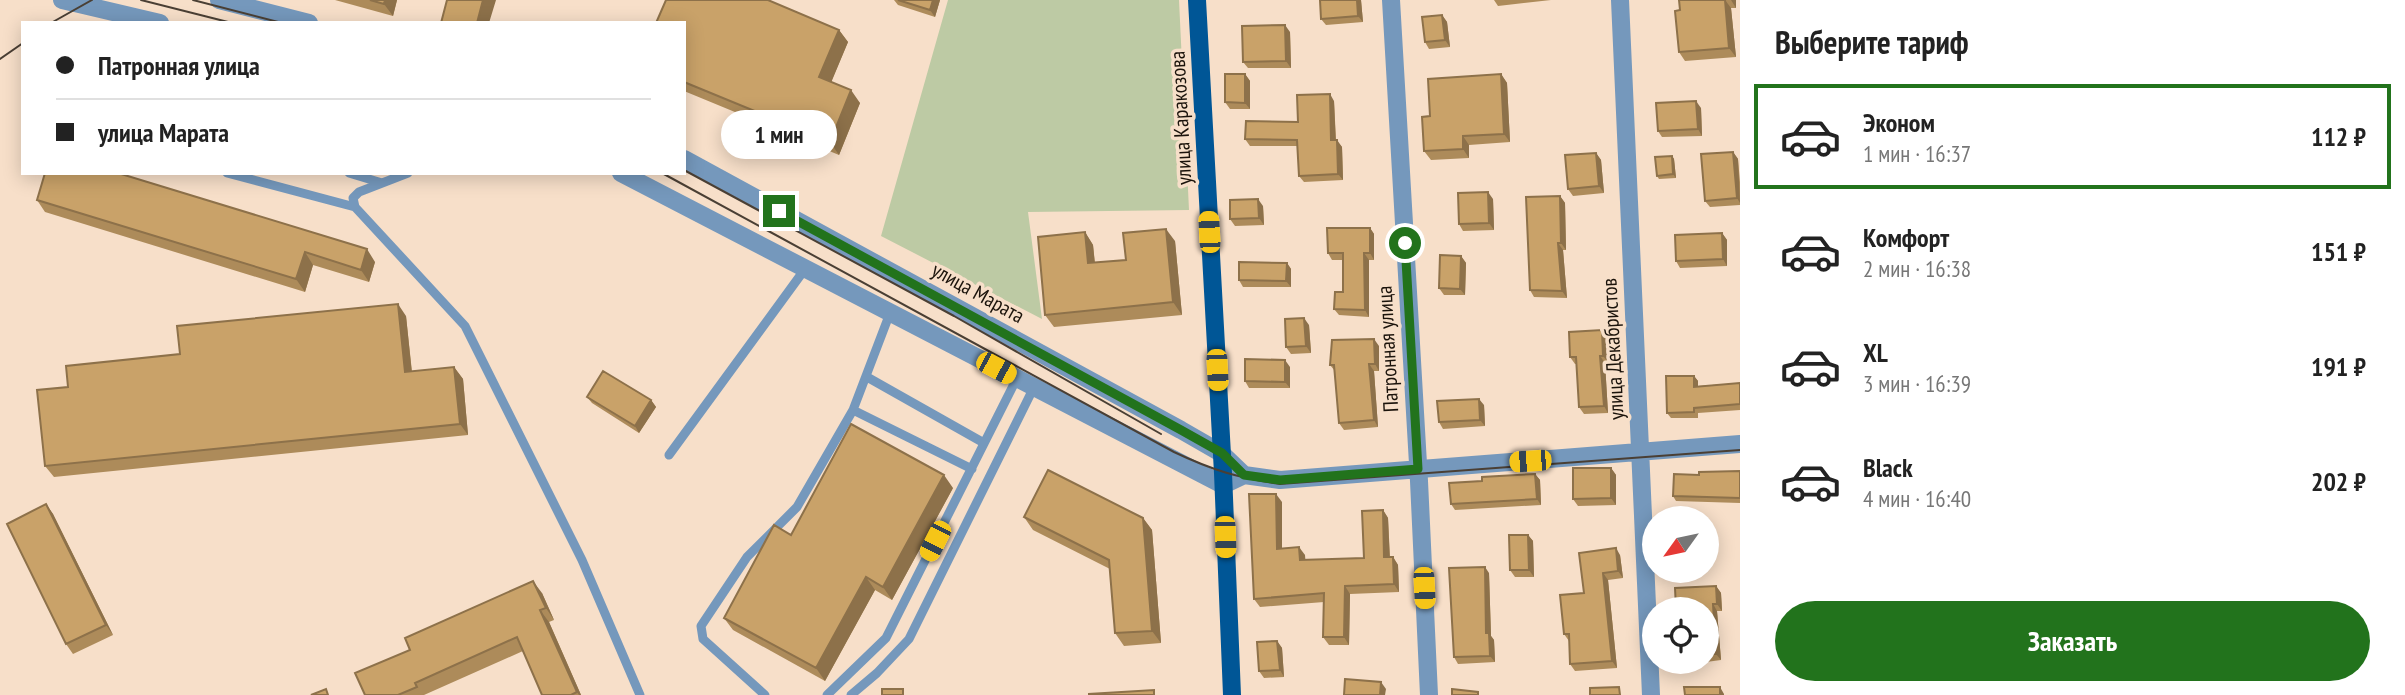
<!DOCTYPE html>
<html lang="ru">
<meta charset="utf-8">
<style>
body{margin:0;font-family:"PT Sans Narrow",sans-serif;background:#f2f2f2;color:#222;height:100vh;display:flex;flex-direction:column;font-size:26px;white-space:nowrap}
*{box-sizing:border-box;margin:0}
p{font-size:23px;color:#767676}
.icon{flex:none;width:38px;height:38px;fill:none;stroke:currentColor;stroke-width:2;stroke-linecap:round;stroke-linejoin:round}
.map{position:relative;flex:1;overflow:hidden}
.details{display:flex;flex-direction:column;background:#fff;width:665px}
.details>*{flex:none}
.hud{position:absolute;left:21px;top:21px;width:665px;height:154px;border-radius:0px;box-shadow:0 4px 18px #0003;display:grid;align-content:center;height:154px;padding:0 35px;background:#fff}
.needle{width:46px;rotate:237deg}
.buttons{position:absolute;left:1642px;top:506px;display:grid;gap:14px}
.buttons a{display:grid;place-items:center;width:77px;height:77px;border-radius:50%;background:#fff;box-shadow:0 4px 18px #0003;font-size:35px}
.end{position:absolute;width:32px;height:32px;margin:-16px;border:9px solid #22731c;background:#fff;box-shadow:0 0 0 4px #fff}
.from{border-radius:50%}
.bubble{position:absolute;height:49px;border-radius:24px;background:#fff;box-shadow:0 4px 18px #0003;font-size:23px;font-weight:600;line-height:49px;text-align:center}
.car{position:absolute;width:21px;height:42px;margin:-21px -10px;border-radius:9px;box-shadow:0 0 5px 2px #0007;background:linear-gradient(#f5c518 24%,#345 0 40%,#f5c518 0 76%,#345 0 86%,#f5c518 0)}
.hud b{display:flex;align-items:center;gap:24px;height:66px;font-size:26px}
.hud b+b{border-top:2px solid #e0e0e0}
.hud i{width:18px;height:18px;background:#222}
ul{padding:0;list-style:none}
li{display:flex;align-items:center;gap:21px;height:105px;margin:0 14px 10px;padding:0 21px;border:4px solid transparent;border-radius:0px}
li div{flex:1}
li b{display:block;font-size:26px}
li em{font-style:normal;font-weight:600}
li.current{border-color:#22731c}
li>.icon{width:63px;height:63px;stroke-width:1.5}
h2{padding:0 35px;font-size:32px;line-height:84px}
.button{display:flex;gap:14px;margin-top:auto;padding:14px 35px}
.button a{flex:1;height:80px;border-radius:42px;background:#22731c;color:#fff;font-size:28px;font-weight:600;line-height:80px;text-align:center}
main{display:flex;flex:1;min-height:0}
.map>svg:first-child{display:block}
</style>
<main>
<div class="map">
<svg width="1740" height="695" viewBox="0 0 1740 695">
<rect width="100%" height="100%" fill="#f7dfc9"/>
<path fill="#bdcaa4" d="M948,0H1179L1189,210L1028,212L1042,319L881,236Z"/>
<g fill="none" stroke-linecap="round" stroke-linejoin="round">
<path stroke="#7598bc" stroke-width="9" d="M227,173L355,207
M349,173L382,183
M408,173L359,192L353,198L355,207L465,326L582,560L640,695
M867,377L984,443
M853,410L972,469
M669,455L805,269
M765,695L703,639L701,626L747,557L797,507L853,410L890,313
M827,695L886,638L1017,378
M851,695L877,673L909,639L1034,387"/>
<path stroke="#7598bc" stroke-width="18" d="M62,0L160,23
M219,0L309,23
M1391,0L1419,481L1429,695
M1620,0L1651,695
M684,159L1181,430L1221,453L1244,475
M621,173L1223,485L1244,475L1280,480L1740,444"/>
<path stroke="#005696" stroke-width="18" d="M1197,0L1223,473L1232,695"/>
<path stroke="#4a3f34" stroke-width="2" d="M141,0L232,23
M193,0L282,23
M51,23L92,0
M0,59L23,43
M684,170L954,316L1161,434
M662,173L1174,452C1212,470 1238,478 1280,484L1740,450"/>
</g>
<path fill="#ad8b5a" d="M335,0H397L393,16Z
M894,0H940L935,17L898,5Z
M1361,0L1363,22L1326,25L1321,19Z
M1494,0H1551L1498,6Z
M1679,0H1736V8H1731L1736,57L1685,61L1679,52L1680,10Z
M1442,15L1447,22L1450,47L1429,49L1425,42Z
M684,23L839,30L848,42L831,82L860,103L839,155L684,91Z
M1290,32L1291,68H1248L1243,62Z
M1245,74L1250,81V109H1230L1225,102Z
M1501,74L1507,83L1510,142L1469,145V158L1431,160L1424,151L1430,116Z
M1334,101L1336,140L1342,147L1343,180L1304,182L1299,176L1298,146H1250L1245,139L1298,122Z
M1701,108L1702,136L1662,137L1658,131Z
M1733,152L1738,159L1740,182V205L1710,207L1705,201Z
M1596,153L1601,160L1604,193L1573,196L1568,189Z
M1672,156L1674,159L1676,178L1659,179L1657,176Z
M1560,196L1565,203L1566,250H1563L1567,298L1534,297L1530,290Z
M1493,199L1494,230L1463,231L1459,224Z
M37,200L375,262L369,282L313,265L305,292L45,212Z
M1263,206L1264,225L1235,226L1230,219Z
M1370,228L1374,234V260H1369V317L1339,315L1334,309L1343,292V260H1332L1328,253Z
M1085,232L1093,245L1095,263L1126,260L1175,241L1182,315L1054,327L1045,315Z
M1722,233L1727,240V266L1680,268L1676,261Z
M1461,256L1466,263L1465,295H1444L1439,288Z
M1287,263L1291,269V287H1243L1239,280Z
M406,316L412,372L454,367L463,379L468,435L54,477L45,466L180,354Z
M1309,325L1311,353L1291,354L1286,347Z
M1602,330L1606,337L1608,362L1605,363L1608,413L1584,414L1579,407L1577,364H1575L1570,357Z
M1379,346V371H1374L1378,427L1344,430L1339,423L1335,371L1330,365Z
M1290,367V388H1249L1245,381Z
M1694,376L1698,381V386L1740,383V410L1698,413V418H1671L1667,413Z
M587,397L651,400L656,407L639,433L592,403Z
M1484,405L1485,426L1443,429L1439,422Z
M1611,468L1616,475V505L1578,506L1573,499Z
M1740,471V503L1676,501L1673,496L1699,475Z
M1535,474L1540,480L1541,505L1455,510L1451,504L1482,481Z
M953,488L892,600L875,590L825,681L733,630L724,618L791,535Z
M1282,502V548L1305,555V560L1364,558L1383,510L1388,518L1390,557H1393L1398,565L1399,592L1350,594L1349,645H1329L1323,637L1324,602L1260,607L1254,599Z
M46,504L53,514L113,635L73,654L66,644Z
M1024,517L1143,518L1152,530L1161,643L1124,646L1115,633L1110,569L1033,530Z
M1528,535L1533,541L1534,577H1515L1510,570Z
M1620,555L1623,578L1608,580L1617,668L1575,671L1570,664L1569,641L1564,634L1584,593Z
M1489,573L1491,636L1494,640L1495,662L1458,664L1454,657Z
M1716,586L1721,593L1722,611H1717L1721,660L1706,662V609Z
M542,593L554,620L549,622L581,695H542L523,651L424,695H365L410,650Z
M1277,641L1282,648L1284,677L1264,678L1259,671Z
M1683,662H1706L1684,663Z"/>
<path fill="#8d714a" d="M385,0H397L393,16L384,4Z
M483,0H496L489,23H477Z
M933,0H940L935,17L930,10Z
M1357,0H1361L1363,22L1358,16Z
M1725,0L1731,8L1736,57L1729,48Z
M1731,0H1736V8Z
M1442,15L1447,22L1450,47L1445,40Z
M1285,25L1290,32L1291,68L1286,61Z
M839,30L848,42L828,90L819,77Z
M1245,74L1250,81V109L1245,103Z
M1501,74L1507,83L1510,142L1504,134Z
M851,90L860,103L839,155L830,142Z
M1330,94L1334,101L1336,147L1331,140Z
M1696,101L1701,108L1702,136L1698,129Z
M1463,136L1469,145V158L1463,149Z
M1337,140L1342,147L1343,180L1338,174Z
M1733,152L1738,159L1740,203L1737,198Z
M1596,153L1601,160L1604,193L1599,186Z
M1672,156L1674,159L1676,178L1673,174Z
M1488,192L1493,199L1494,230L1489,223Z
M1560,196L1565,203L1566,250L1561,243Z
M1258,199L1263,206L1264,225L1259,218Z
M1370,228L1374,234V260L1370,253Z
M1166,229L1175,241L1182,315L1173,302Z
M1085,232L1093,245L1096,276L1088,263Z
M1722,233L1727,240V266L1723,259Z
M1558,243L1563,250L1567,298L1562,291Z
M367,249L375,262L369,282L361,270Z
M305,252L313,265L305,292L296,279Z
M1364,253L1369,260V317L1365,310Z
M1461,256L1466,263L1465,295L1460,289Z
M1287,263L1291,269V287L1286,281Z
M398,304L406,316L413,384L405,372Z
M1304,318L1309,325L1311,353L1306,346Z
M1602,330L1606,337L1608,362L1603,356Z
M1374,339L1379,346V371L1375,364Z
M1600,356L1605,363L1608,413L1604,406Z
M1285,360L1290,367V388L1285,382Z
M1369,364L1374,371L1378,427L1374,420Z
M454,367L463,379L468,435L460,424Z
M1694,376L1698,381V392L1694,387Z
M1479,399L1484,405L1485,426L1480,420Z
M651,400L656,407L639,433L635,426Z
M1611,468L1616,475V505L1611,498Z
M1535,474L1540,480L1541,505L1537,499Z
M944,475L953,488L892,600L883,587Z
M1276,494L1282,502V557L1277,549Z
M46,504L53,514L113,635L106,625Z
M1383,510L1388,518L1390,565L1384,557Z
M1143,518L1152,530L1161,643L1152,631Z
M1528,535L1533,541L1534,577L1529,570Z
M1299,547L1305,555L1306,568L1300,560Z
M1616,548L1620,555L1623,578L1618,571Z
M1393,557L1398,565L1399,592L1394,584Z
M1485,567L1489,573L1491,636L1494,640L1495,662L1490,656L1486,633Z
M1603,573L1608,580L1617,668L1612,661Z
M866,577L875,590L825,681L816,668Z
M533,581L542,593L554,620L546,608Z
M1345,586L1350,594L1349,645L1344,637Z
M1716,586L1721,593L1722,611L1717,604Z
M1713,604L1717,611L1721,660L1716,654Z
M540,610L549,622L581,695H579L577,692Z
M1277,641L1282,648L1284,677L1280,670Z
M1381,682L1386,689L1385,695H1380Z
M1720,687L1724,694V695H1720Z"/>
<path fill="#c9a269" stroke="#8d714a" stroke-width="2" d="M370,0H385L384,4Z
M447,0H483L477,23H441Z
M666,0H768L839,30L819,77L851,90L830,142L684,82V23H656Z
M898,0H933L930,10Z
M1320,0H1357L1358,16L1321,19Z
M1679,0H1725L1729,48L1679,52L1675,11L1680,10Z
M1442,15L1445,40L1425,42L1422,17Z
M1285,25L1286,61L1243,62L1242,26Z
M1225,74H1245V103L1225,102Z
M1501,74L1504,134L1463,136V149L1424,151L1422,117L1430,116L1428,79Z
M1330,94L1331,140H1337L1338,174L1299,176L1297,140L1245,139L1246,121L1298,122L1297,95Z
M1696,101L1698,129L1658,131L1656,103Z
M1733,152L1737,198L1705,201L1701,154Z
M1596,153L1599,186L1568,189L1565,155Z
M1672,156L1673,174L1657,176L1655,157Z
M45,173H118L367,249L361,270L305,252L296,279L37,200Z
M1488,192L1489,223L1459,224L1458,193Z
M1560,196L1561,243H1558L1562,291L1530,290L1526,197Z
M1258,199L1259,218L1230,219V200Z
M1327,228H1370V253H1364L1365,310L1334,309L1335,292H1343V253H1328Z
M1166,229L1173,302L1045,315L1038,237L1085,232L1088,263L1126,260L1123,233Z
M1722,233L1723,259L1676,261L1675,235Z
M1440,255L1461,256L1460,289L1439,288Z
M1239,262L1287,263L1286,281L1239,280Z
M398,304L405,372L454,367L460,424L45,466L37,390L68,387L66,366L180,354L177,326Z
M1304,318L1306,346L1286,347L1285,319Z
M1602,330L1603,356H1600L1604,406L1579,407L1576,357H1570L1569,332Z
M1374,339L1375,364H1369L1374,420L1339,423L1334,365H1330L1332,340Z
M1245,359L1285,360V382L1245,381Z
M603,371L651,400L635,426L587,397Z
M1666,376H1694V387L1740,383V404L1694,408V412L1667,413Z
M1479,399L1480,420L1439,422L1437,401Z
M851,424L944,475L883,587L866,577L816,668L724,618L774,525L791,535Z
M1573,468H1611V498L1573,499Z
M1048,470L1143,518L1152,631L1115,633L1109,560L1024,517Z
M1740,471V498L1673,496L1674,474L1699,475V472Z
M1535,474L1537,499L1451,504L1449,483L1482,481V477Z
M1249,494H1276L1277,549L1299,547L1300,560L1364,558L1362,511L1383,510L1384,557H1393L1394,584L1345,586L1344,637H1323L1324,593L1254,599Z
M46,504L106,625L66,644L7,524Z
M1509,535H1528L1529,570H1510Z
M1616,548L1618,571L1603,573L1612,661L1570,664L1569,634H1564L1560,595L1584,593L1579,553Z
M1485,567L1486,633H1489L1490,656L1454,657L1449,568Z
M533,581L546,608L540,610L577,692L571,695H542L517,637L415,683L417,687L398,695H365L355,673L410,650L405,638Z
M1716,586L1717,604H1713L1716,654H1706V609H1676L1675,588Z
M1277,641L1280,670L1259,671L1257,642Z
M1345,679L1381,682L1380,695H1344Z
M1619,687L1620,695H1590V688Z
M1684,687H1720V695H1685Z
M326,689L328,695H311Z
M882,689H903V695H882Z
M1452,689L1478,692V695H1452Z
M1154,690V695H1089V694Z"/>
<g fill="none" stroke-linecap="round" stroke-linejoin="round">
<path stroke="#22731c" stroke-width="9" d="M779,211L1181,430L1222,453L1244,475L1280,480L1418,469L1405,243"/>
</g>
<g text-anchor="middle" stroke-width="7" stroke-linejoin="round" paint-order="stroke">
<g font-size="21" fill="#1b130b" stroke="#f7dfc9">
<text transform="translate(1181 118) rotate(-93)" y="7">улица Каракозова</text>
<text transform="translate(978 293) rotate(29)" y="7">улица Марата</text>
<text transform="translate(1388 349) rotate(-93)" y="7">Патронная улица</text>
<text transform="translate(1613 349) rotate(-93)" y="7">улица Декабристов</text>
</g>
</g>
</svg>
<div class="buttons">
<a><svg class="needle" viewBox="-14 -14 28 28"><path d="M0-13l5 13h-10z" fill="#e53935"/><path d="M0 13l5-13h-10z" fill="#767676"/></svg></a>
<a><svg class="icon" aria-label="locate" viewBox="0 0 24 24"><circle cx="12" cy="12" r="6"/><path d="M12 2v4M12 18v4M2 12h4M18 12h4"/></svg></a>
</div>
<i class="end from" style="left:1405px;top:243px"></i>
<i class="end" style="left:779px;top:211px"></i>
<div class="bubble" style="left:721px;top:110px;width:116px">1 мин</div>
<i class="car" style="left:1209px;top:232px;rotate:357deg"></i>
<i class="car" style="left:996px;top:368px;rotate:118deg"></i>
<i class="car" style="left:1217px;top:370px;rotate:177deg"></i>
<i class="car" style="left:1530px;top:461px;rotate:266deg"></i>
<i class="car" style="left:1225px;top:537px;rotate:178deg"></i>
<i class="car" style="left:935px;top:541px;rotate:207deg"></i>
<i class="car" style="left:1424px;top:588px;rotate:177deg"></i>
<div class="hud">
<b><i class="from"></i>Патронная улица</b>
<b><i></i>улица Марата</b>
</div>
</div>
<section class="details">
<h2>Выберите тариф</h2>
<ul>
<li class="current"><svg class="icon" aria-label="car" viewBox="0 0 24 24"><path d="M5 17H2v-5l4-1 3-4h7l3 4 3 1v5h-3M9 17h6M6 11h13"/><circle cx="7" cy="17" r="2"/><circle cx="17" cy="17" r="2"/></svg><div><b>Эконом</b><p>1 мин · 16:37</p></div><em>112 ₽</em></li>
<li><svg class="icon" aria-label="car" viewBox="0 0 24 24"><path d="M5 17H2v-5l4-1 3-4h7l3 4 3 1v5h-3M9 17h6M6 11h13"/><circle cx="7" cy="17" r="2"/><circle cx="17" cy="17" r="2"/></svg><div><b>Комфорт</b><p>2 мин · 16:38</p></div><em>151 ₽</em></li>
<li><svg class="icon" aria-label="car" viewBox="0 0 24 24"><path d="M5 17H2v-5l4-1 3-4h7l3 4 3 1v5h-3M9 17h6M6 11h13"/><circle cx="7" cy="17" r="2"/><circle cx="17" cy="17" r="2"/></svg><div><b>XL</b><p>3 мин · 16:39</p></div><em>191 ₽</em></li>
<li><svg class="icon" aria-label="car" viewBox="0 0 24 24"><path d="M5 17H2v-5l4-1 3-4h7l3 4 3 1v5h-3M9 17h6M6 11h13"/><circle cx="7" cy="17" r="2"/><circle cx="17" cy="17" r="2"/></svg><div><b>Black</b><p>4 мин · 16:40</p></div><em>202 ₽</em></li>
</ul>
<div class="button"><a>Заказать</a></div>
</section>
</main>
